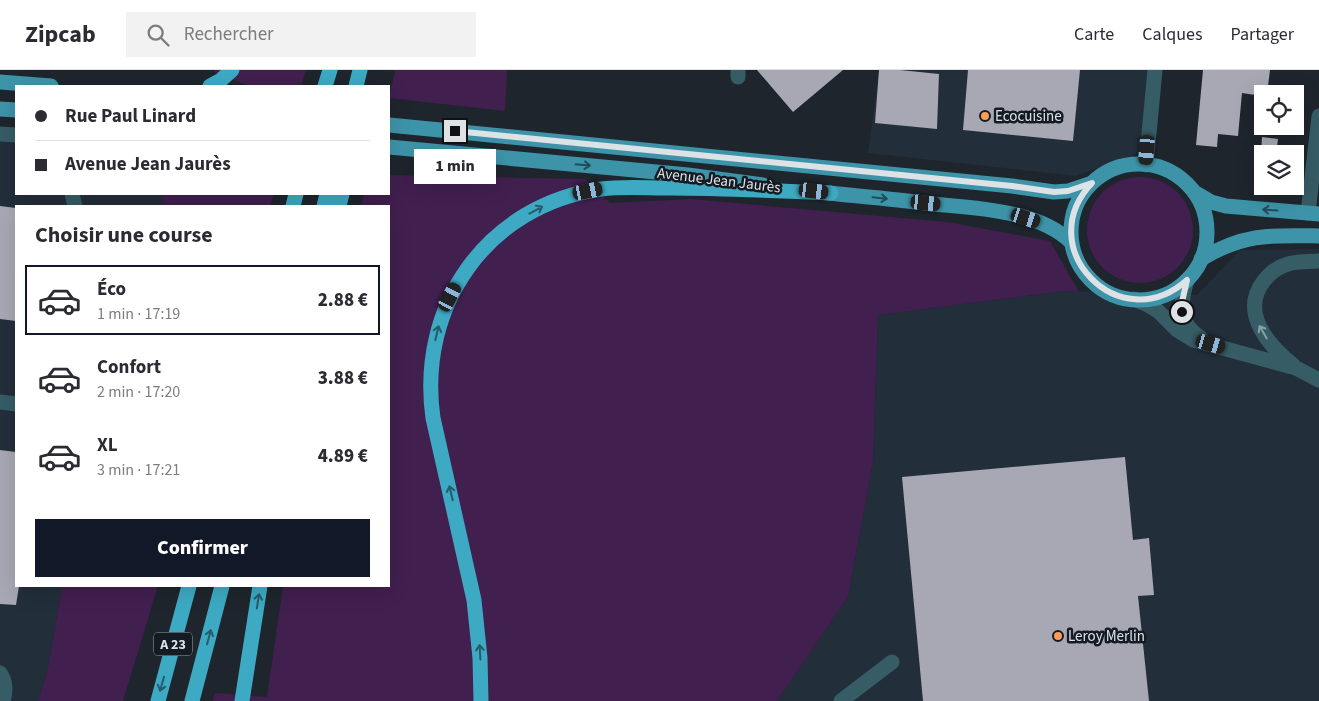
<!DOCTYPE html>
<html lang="fr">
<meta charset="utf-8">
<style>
body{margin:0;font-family:"Source Sans 3",sans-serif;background:#f2f2f3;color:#2b2b33;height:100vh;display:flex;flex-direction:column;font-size:19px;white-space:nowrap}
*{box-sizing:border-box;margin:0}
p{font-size:16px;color:#7c7c81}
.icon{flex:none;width:28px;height:28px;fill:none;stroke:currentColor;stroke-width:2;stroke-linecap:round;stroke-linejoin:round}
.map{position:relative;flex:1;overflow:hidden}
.side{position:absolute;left:15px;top:135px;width:375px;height:382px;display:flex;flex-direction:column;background:#fff;border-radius:0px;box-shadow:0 5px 20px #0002}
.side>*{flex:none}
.top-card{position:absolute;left:15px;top:15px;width:375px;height:110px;border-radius:0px;box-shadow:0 5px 20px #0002;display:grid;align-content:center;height:110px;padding:0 20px;background:#fff}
.controls{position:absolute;left:1254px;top:15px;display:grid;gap:10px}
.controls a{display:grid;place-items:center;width:50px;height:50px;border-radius:0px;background:#fff;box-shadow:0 5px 20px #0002;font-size:25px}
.end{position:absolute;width:22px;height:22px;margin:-11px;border:6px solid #dde2e7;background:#111;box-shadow:0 0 0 2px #111}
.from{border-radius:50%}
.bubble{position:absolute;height:35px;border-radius:0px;background:#fff;box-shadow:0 5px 20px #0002;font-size:16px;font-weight:800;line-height:35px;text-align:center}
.car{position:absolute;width:15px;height:30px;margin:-15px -8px;border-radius:6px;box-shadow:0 0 4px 1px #0007;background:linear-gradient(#222 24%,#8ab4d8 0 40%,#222 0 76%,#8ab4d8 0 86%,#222 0)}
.top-card b{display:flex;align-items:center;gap:18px;height:48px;font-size:19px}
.top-card b+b{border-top:1px solid #e1e1e2}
.top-card i{width:12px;height:12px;background:#2b2b33}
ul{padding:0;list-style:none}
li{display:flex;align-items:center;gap:15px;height:70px;margin:0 10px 8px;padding:0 10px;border:2px solid transparent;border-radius:0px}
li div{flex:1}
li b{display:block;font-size:19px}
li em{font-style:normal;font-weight:800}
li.current{border-color:#111827}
li>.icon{width:45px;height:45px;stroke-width:1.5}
h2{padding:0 20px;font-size:22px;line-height:60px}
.primary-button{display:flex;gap:10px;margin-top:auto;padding:10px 20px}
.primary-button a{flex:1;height:58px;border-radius:0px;background:#111827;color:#fff;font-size:20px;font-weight:800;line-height:58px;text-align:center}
header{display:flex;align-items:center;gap:30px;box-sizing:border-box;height:70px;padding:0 25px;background:#fff;border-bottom:1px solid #e1e1e2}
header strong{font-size:24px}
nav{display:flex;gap:28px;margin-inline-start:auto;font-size:18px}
.search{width:350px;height:45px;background:#f2f2f3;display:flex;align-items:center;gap:12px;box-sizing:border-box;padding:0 18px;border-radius:0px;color:#7c7c81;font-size:19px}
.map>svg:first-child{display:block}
</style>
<header>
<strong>Zipcab</strong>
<div class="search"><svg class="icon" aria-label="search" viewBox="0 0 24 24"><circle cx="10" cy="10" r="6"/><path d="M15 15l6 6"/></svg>Rechercher</div>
<nav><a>Carte</a><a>Calques</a><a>Partager</a></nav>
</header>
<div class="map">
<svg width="1319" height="631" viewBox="0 0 1319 631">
<rect width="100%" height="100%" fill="#1e252c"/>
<path fill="#222e3a" d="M879,0H1161L1153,78L1076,106L868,83Z
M0,60L16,62V124H162L163,136H16V516H62L47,603L38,631H0Z
M1319,179V631H777L848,527L873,392L878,245L1065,221L1197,225L1240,180Z"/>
<path fill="#411f4f" d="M215,0H306L301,16H250L215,3Z
M395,0H507L505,41L389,28Z
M389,105L585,109L610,133L691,129L947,152L1050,171L1079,222L1065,221L878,245L873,392L848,527L777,631H213L215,623L267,627L283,516H389V136H361L364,124H389Z
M1087 160a53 53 0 1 1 106 0a53 53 0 1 1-106 0Z
M162,124H274L270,136H163Z
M62,516H158L123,631H38L47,603Z"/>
<path fill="#a7a8b4" d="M757,0H843L793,42Z
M879,0H900L939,4L937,59L875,53Z
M968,0H1080L1073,71L963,60Z
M1203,0H1270L1267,24H1262V26L1242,23L1238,66L1218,64L1217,77L1196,75Z
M1262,67L1278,69L1276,84H1261Z
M0,136L16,138V251L0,249Z
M0,380L16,382V516H19L16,535L0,534Z
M1125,387L1133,470L1149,468L1154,525L1138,526L1149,631H923L902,407Z"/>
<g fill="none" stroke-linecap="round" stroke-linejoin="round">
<path stroke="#365c66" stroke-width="15" d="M738,7V0
M0,64L16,65
M1146,95L1155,0
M72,124L75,136
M1308,143L1319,46
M1187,210C1180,234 1177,253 1201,268
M1134,229L1146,234L1158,241L1177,260L1193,270L1296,298L1319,310
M1293,295C1269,276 1240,243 1263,212C1269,204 1277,197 1288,194C1298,191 1308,192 1319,191
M0,332L16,334
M0,603C6,611 6,622 3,631
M841,631L892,592"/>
<path stroke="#3d94a9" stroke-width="15" d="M0,12L51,16
M0,39L16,40
M389,55L1012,116L1054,122L1068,121L1092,113
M389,77L688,105L763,115
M1071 162a68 68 0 1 1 136 0a68 68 0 1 1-136 0Z
M818,122C856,126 894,129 932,134C976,138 1039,140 1072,173
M1194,122L1211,132L1226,136L1319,144
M1201,189C1244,163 1271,165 1319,166"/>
<path stroke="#3da9c3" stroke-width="15" d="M210,16L221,10L232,0
M325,16L330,0
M356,16L360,0
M293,136L296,124
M324,136L327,124
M339,136L342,124
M158,631L189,516
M192,631L222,516
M242,631L260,516
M481,631L480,588L474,530L433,348C417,236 487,135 601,119C623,116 647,118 669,118C723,118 777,121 831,123"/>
</g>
<defs><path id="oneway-shaft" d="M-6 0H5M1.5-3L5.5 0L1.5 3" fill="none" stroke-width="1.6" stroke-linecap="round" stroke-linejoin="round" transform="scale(1.25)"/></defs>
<g stroke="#244b58">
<use href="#oneway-shaft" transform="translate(583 95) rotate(5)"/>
<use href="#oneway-shaft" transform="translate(880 128) rotate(6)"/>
<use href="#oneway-shaft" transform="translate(1270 140) rotate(-176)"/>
</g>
<g stroke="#265b6a">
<use href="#oneway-shaft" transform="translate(536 140) rotate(-28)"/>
<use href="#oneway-shaft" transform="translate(437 263) rotate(-77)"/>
<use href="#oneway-shaft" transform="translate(451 423) rotate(-103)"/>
<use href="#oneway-shaft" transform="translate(258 531) rotate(-81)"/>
<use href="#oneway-shaft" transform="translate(209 567) rotate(-75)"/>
<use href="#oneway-shaft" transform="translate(480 582) rotate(-93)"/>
<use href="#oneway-shaft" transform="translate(162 614) rotate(106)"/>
</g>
<use stroke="#8a9fa6" href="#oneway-shaft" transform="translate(1263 262) rotate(-120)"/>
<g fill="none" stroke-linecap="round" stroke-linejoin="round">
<path stroke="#dde2e7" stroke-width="6" d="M455,61L1012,116L1054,122L1068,121L1092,113C1030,178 1120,270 1187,210L1182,232V242"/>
</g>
<g fill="#fd9c56" stroke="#141b22" stroke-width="2">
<circle cx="985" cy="46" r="5"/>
<circle cx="1058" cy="566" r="5"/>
</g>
<g text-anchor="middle" stroke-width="5" stroke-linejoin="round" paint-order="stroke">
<rect fill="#141b22" stroke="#a1a6ac" stroke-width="1" x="154" y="562.5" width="38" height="23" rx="4"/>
<g font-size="14" font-weight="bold" fill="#dde2e7">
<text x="173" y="579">A 23</text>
</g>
<g font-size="15" fill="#dde2e7" stroke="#141b22" text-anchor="start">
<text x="995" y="51">Ecocuisine</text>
<text x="1068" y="571">Leroy Merlin</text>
</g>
<g font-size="15" fill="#dde2e7" stroke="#141b22">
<text transform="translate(719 110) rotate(7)" y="5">Avenue Jean Jaurès</text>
</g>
</g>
</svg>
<div class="controls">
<a><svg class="icon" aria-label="locate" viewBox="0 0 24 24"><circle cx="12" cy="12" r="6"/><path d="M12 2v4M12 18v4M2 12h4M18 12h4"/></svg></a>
<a><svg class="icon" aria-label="layers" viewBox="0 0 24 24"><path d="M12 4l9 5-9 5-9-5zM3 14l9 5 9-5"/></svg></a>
</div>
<i class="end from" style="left:1182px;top:242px"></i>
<i class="end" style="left:455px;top:61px"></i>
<div class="bubble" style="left:414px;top:79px;width:82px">1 min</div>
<i class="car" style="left:1147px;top:80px;rotate:185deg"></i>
<i class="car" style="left:588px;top:121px;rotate:79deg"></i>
<i class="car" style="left:814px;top:121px;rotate:97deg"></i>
<i class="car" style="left:926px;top:133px;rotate:96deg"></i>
<i class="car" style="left:1026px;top:148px;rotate:108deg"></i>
<i class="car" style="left:450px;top:227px;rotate:28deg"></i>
<i class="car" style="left:1211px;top:274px;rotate:106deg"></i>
<div class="top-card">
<b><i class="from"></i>Rue Paul Linard</b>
<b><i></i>Avenue Jean Jaurès</b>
</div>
<section class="side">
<h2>Choisir une course</h2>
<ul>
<li class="current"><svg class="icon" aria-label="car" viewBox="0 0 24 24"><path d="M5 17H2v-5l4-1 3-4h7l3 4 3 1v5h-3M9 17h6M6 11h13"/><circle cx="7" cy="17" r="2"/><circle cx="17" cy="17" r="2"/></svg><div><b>Éco</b><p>1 min · 17:19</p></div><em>2.88 €</em></li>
<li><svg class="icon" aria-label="car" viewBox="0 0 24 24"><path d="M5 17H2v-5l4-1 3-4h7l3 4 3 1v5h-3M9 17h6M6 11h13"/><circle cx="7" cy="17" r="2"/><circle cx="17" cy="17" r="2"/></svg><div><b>Confort</b><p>2 min · 17:20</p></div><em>3.88 €</em></li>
<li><svg class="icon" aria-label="car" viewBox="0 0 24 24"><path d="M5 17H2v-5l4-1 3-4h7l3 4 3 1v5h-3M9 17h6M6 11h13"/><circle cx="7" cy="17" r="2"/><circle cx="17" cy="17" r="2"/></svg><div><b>XL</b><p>3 min · 17:21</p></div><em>4.89 €</em></li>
</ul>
<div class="primary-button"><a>Confirmer</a></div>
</section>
</div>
